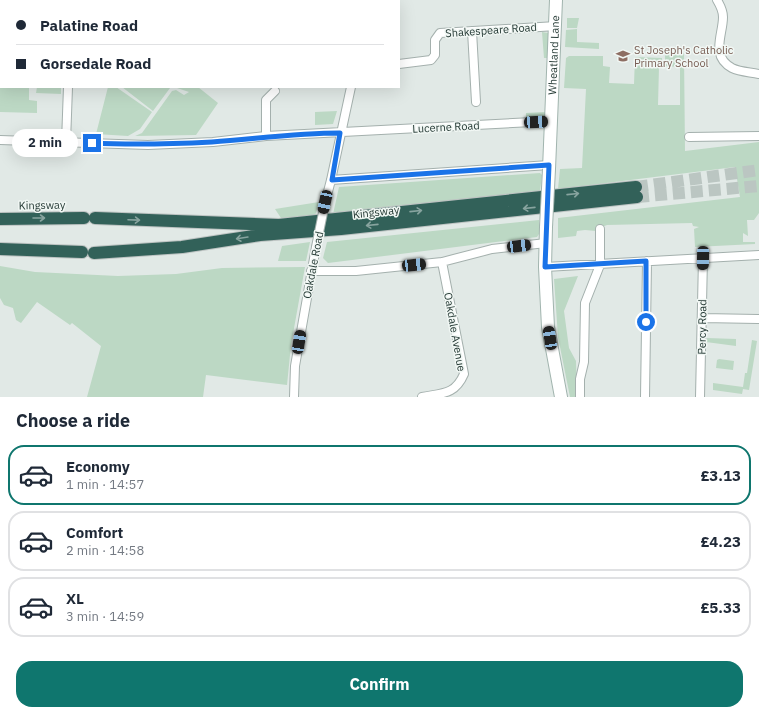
<!DOCTYPE html>
<meta charset="utf-8">
<style>
body{margin:0;font-family:"IBM Plex Sans",sans-serif;background:#f2f2f3;color:#1f2937;height:100vh;display:flex;flex-direction:column;font-size:15px;white-space:nowrap}
*{box-sizing:border-box;margin:0}
p{font-size:13px;color:#747a83}
.icon{flex:none;width:22px;height:22px;fill:none;stroke:currentColor;stroke-width:2;stroke-linecap:round;stroke-linejoin:round}
.map{position:relative;height:397px;overflow:hidden}
.drawer{display:flex;flex-direction:column;background:#fff;flex:1}
.drawer>*{flex:none}
.guide{position:absolute;left:0px;top:0px;width:400px;height:88px;box-shadow:0 4px 16px #0002;display:grid;align-content:center;height:88px;padding:0 16px;background:#fff}
.end{position:absolute;width:18px;height:18px;margin:-9px;border:5px solid #1a73e8;background:#fff;box-shadow:0 0 0 2px #fff}
.from{border-radius:50%}
.bubble{position:absolute;height:28px;border-radius:14px;background:#fff;box-shadow:0 4px 16px #0002;font-size:13px;font-weight:700;line-height:28px;text-align:center}
.car{position:absolute;width:12px;height:24px;margin:-12px -6px;border-radius:5px;box-shadow:0 0 3px 1px #0007;background:linear-gradient(#222 24%,#8ab4d8 0 40%,#222 0 76%,#8ab4d8 0 86%,#222 0)}
.guide b{display:flex;align-items:center;gap:14px;height:38px;font-size:15px}
.guide b+b{border-top:1px solid #e0e1e3}
.guide i{width:10px;height:10px;background:#1f2937}
ul{padding:0;list-style:none}
li{display:flex;align-items:center;gap:12px;height:60px;margin:0 8px 6px;padding:0 8px;border:2px solid #e0e1e3;border-radius:16px}
li div{flex:1}
li b{display:block;font-size:15px}
li em{font-style:normal;font-weight:700}
li.selected{border-color:#0f766e}
li>.icon{width:36px;height:36px;stroke-width:1.5}
h2{padding:0 16px;font-size:18px;line-height:48px}
.primary-button{display:flex;gap:8px;margin-top:auto;padding:8px 16px}
.primary-button a{flex:1;height:46px;border-radius:16px;background:#0f766e;color:#fff;font-size:16px;font-weight:700;line-height:46px;text-align:center}
.map>svg:first-child{display:block}
</style>
<div class="map">
<svg width="759" height="397" viewBox="0 0 759 397">
<rect width="100%" height="100%" fill="#e1e9e6"/>
<path fill="#bcd8c4" d="M0,0L27,1H1V87H29V100L37,101V113L0,112Z
M567,18H579L577,28H567Z
M577,29V42L599,43V49L565,47L566,30Z
M542,32L548,33V58H544Z
M665,52L684,53L685,151L759,142V213L754,220H747L748,236L743,233V242H755V244L695,247L694,229L699,227L693,226L692,223L607,225L599,228L596,231L585,230L577,231L576,236L558,238V218L740,197L735,167L558,189L560,169L582,168L586,89L564,88L566,58L569,56H603V66L610,67L609,83L634,84L635,57L662,58V67H659L658,105H680V67L665,66Z
M37,87H61V94L36,93Z
M108,87H116L152,112L140,129L128,136L96,134Z
M122,87H170V88L153,111Z
M174,87H198L218,103L196,135L135,136L142,133L172,91L176,90L184,95L189,92Z
M337,111L333,124L315,125V112Z
M546,112L545,116L526,118V113Z
M540,173L542,175L540,191L333,214L339,187Z
M319,202L315,216L281,218L275,209Z
M539,220V234L537,237L328,263L323,258L327,242Z
M310,242L306,261H278L282,246Z
M0,266L35,272L118,276L176,274L222,268L305,267L291,345L287,385L206,375L203,397H87L101,346L72,323L70,325L37,302L21,323L16,320L13,308L4,305L0,298Z
M578,276L564,311L569,348L576,361L577,397H570L558,337L554,279Z
M707,338L736,339V346L706,342Z
M752,340L757,341L749,390L743,389L742,394L713,390V383L743,387L745,373H747Z
M719,359L734,361L733,370L716,368L717,360Z"/>
<g fill="none" stroke-linecap="round" stroke-linejoin="round">
<path stroke="#bbc6c2" stroke-width="12" stroke-dasharray="12 6" stroke-linecap="butt" d="M636,187L759,170
M637,197L759,186"/>
<defs>
<path id="street" d="M63,0L64,1
M259,0L260,1
M717,0C720,5 723,11 723,17C723,35 710,56 732,68C740,72 750,72 759,74
M289,1L290,0
M343,1V0
M379,1V0
M472,31L476,102
M399,64L431,60L435,55V40L440,33L556,26
M266,136V100L275,91
M689,137L759,136
M0,140L148,145L213,142L266,136L552,121
M66,142L68,87
M331,180L549,165
M325,203L331,180L351,87
M545,267L759,255
M311,271H356L442,262L492,249L546,243
M702,318L758,319
M294,397L295,366L316,247
M422,397C442,393 455,395 464,374L442,262
M580,397V379L584,362L585,303L600,265V229
M645,397L647,261
M700,397L703,258"/>
<g id="secondary">
<path id="s1" d="M549,169L556,0"/>
<path d="M546,227L545,267L548,327L561,397"/>
</g>
<path id="highway" d="M95,218L279,225L636,187
M0,219L84,218
M0,249L82,252
M94,253L182,247L260,235L341,229L637,197"/>
</defs>
<use href="#street" stroke="#a4b0ad" stroke-width="10"/>
<use href="#secondary" stroke="#a1b4ae" stroke-width="14"/>
<use href="#highway" stroke="#bdc3c2" stroke-width="14"/>
<use href="#street" stroke="#fff" stroke-width="8"/>
<use href="#secondary" stroke="#fff" stroke-width="12"/>
<use href="#highway" stroke="#326159" stroke-width="12"/>
<defs>
<path id="street-bridge" d="M316,247L325,203"/>
<path id="secondary-bridge" d="M546,227L549,169"/>
</defs>
<use href="#street-bridge" stroke="#a4b0ad" stroke-width="10" stroke-linecap="butt"/>
<use href="#secondary-bridge" stroke="#a1b4ae" stroke-width="14" stroke-linecap="butt"/>
<use href="#street-bridge" stroke="#fff" stroke-width="8"/>
<use href="#secondary-bridge" stroke="#fff" stroke-width="12"/>
</g>
<defs><path id="oneway-shaft" d="M-6 0H5M1.5-3L5.5 0L1.5 3" fill="none" stroke-width="1.6" stroke-linecap="round" stroke-linejoin="round"/></defs>
<g stroke="#88a49f">
<use href="#oneway-shaft" transform="translate(573 194) rotate(-6)"/>
<use href="#oneway-shaft" transform="translate(529 208) rotate(174)"/>
<use href="#oneway-shaft" transform="translate(416 211) rotate(-6)"/>
<use href="#oneway-shaft" transform="translate(39 218)"/>
<use href="#oneway-shaft" transform="translate(134 220) rotate(2)"/>
<use href="#oneway-shaft" transform="translate(372 225) rotate(174)"/>
<use href="#oneway-shaft" transform="translate(242 238) rotate(171)"/>
</g>
<g fill="none" stroke-linecap="round" stroke-linejoin="round">
<path stroke="#1a73e8" stroke-width="5" d="M92,143C132,145 172,144 212,142C255,139 297,133 340,133L332,180L549,165L545,267L646,261V322"/>
</g>
<defs>
<symbol id="school-bare" viewBox="-9 -9 18 18"><path d="M0-5L7-2L0 1L-7-2ZM-4 1L0 2.5L4 1V4Q0 6-4 4Z" fill="#8d6e63" stroke="#f1f7f4" stroke-width="2.5" paint-order="stroke"/></symbol>
</defs>
<g fill-rule="evenodd">
<use href="#school-bare" x="613" y="46" width="20" height="20"/>
</g>
<g text-anchor="middle" stroke-width="3" stroke-linejoin="round" paint-order="stroke">
<g font-size="11" fill="#233833" stroke="#f1f7f4">
<text transform="translate(491 30) rotate(-4)" y="4">Shakespeare Road</text>
<text dy="4" stroke="none"><textPath href="#s1" startOffset="114">Wheatland Lane</textPath></text>
<text transform="translate(446 127) rotate(-3)" y="4">Lucerne Road</text>
<text transform="translate(42 205) rotate(-1)" y="4">Kingsway</text>
<text transform="translate(376 212) rotate(-6)" y="4">Kingsway</text>
<text transform="translate(313 265) rotate(-79)" y="4">Oakdale Road</text>
<text transform="translate(702 327) rotate(-89)" y="4">Percy Road</text>
<text transform="translate(455 332) rotate(80)" y="4">Oakdale Avenue</text>
</g>
<g font-size="11" fill="#785e54" stroke="#f1f7f4" text-anchor="start">
<text x="634" y="54">St Joseph's Catholic<tspan x="634" dy="13">Primary School</tspan></text>
</g>
</g>
</svg>
<i class="end from" style="left:646px;top:322px"></i>
<i class="end" style="left:92px;top:143px"></i>
<div class="bubble" style="left:12px;top:129px;width:66px">2 min</div>
<i class="car" style="left:536px;top:122px;rotate:87deg"></i>
<i class="car" style="left:325px;top:202px;rotate:192deg"></i>
<i class="car" style="left:519px;top:246px;rotate:83deg"></i>
<i class="car" style="left:703px;top:258px;rotate:181deg"></i>
<i class="car" style="left:414px;top:265px;rotate:84deg"></i>
<i class="car" style="left:550px;top:338px;rotate:351deg"></i>
<i class="car" style="left:299px;top:342px;rotate:9deg"></i>
<div class="guide">
<b><i class="from"></i>Palatine Road</b>
<b><i></i>Gorsedale Road</b>
</div>
</div>
<section class="drawer">
<h2>Choose a ride</h2>
<ul>
<li class="selected"><svg class="icon" aria-label="car" viewBox="0 0 24 24"><path d="M5 17H2v-5l4-1 3-4h7l3 4 3 1v5h-3M9 17h6M6 11h13"/><circle cx="7" cy="17" r="2"/><circle cx="17" cy="17" r="2"/></svg><div><b>Economy</b><p>1 min · 14:57</p></div><em>£3.13</em></li>
<li><svg class="icon" aria-label="car" viewBox="0 0 24 24"><path d="M5 17H2v-5l4-1 3-4h7l3 4 3 1v5h-3M9 17h6M6 11h13"/><circle cx="7" cy="17" r="2"/><circle cx="17" cy="17" r="2"/></svg><div><b>Comfort</b><p>2 min · 14:58</p></div><em>£4.23</em></li>
<li><svg class="icon" aria-label="car" viewBox="0 0 24 24"><path d="M5 17H2v-5l4-1 3-4h7l3 4 3 1v5h-3M9 17h6M6 11h13"/><circle cx="7" cy="17" r="2"/><circle cx="17" cy="17" r="2"/></svg><div><b>XL</b><p>3 min · 14:59</p></div><em>£5.33</em></li>
</ul>
<div class="primary-button"><a>Confirm</a></div>
</section>
